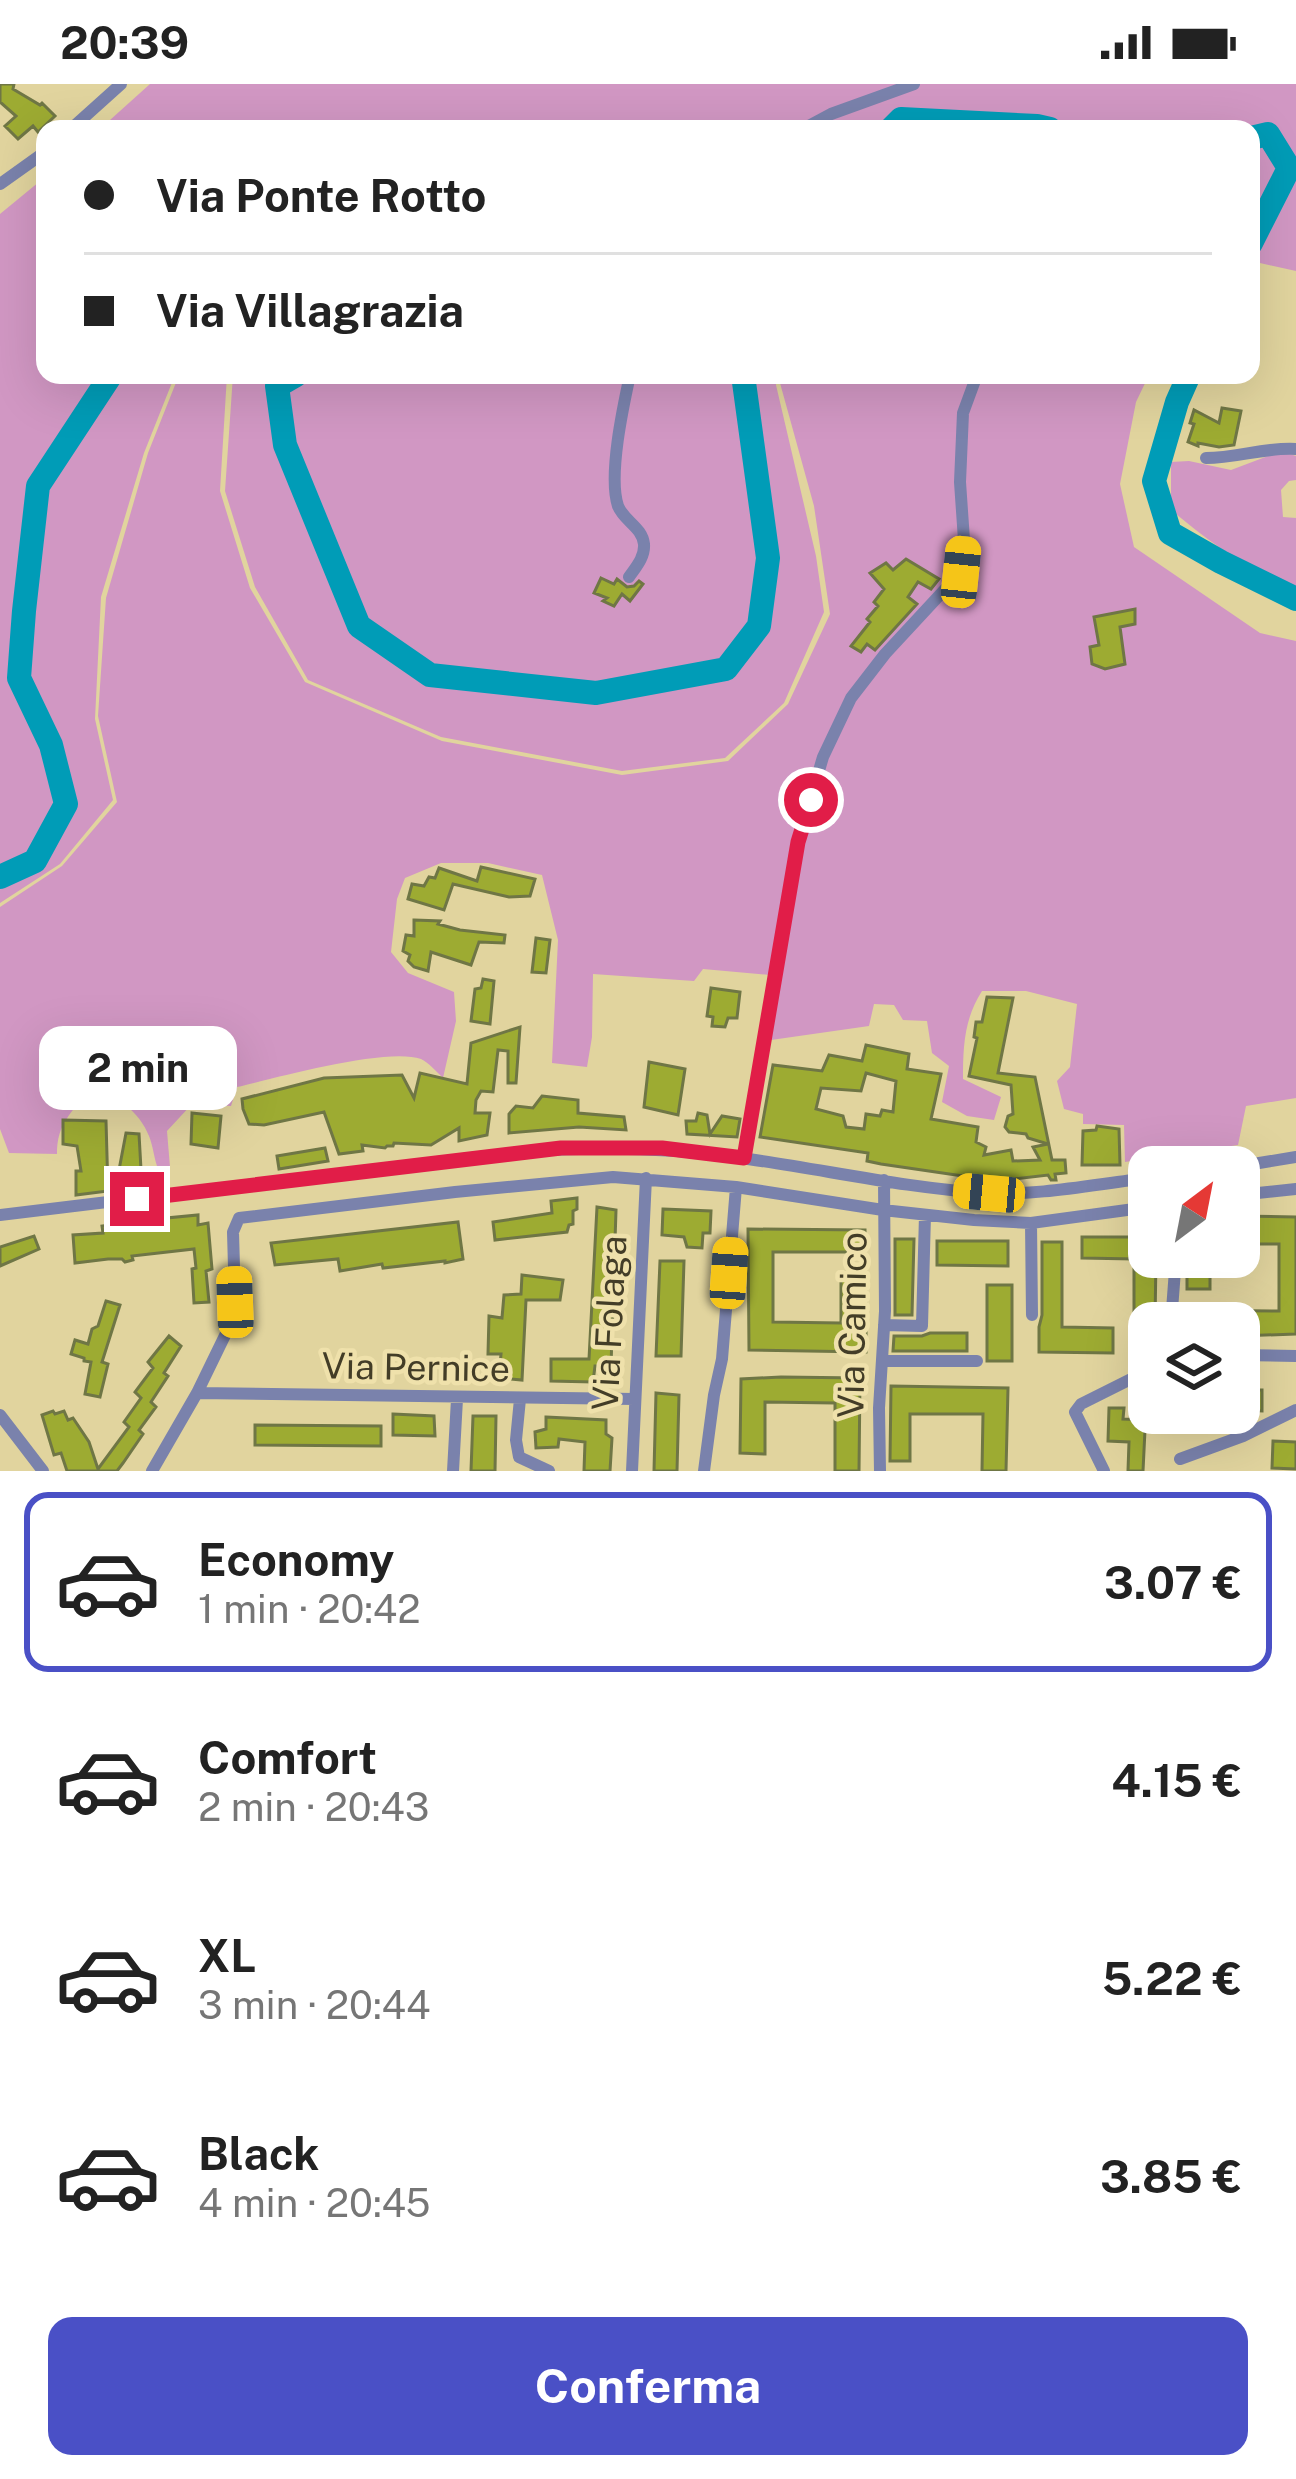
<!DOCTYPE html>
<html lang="it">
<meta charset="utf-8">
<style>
body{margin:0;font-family:"Public Sans",sans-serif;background:#f6f6f6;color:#222;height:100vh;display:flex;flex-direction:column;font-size:45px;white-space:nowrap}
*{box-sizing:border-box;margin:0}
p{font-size:39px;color:#767676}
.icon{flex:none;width:66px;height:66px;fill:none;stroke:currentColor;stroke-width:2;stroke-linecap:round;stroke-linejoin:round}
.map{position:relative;height:1387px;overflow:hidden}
.drawer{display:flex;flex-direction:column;background:#fff;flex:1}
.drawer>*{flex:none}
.top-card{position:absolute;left:36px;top:36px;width:1224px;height:264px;border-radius:24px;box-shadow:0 12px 48px #0002;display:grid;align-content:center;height:264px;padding:0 48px;background:#fff}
.needle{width:78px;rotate:32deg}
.controls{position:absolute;left:1128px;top:1062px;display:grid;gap:24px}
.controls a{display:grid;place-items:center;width:132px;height:132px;border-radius:24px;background:#fff;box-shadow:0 12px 48px #0002;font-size:60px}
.end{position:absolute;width:54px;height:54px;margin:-27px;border:15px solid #e11d48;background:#fff;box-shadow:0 0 0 6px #fff}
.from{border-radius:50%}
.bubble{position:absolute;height:84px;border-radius:24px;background:#fff;box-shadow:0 12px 48px #0002;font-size:39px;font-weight:700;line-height:84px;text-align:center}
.car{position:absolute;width:36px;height:72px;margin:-36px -18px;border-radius:15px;box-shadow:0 0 9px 3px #0007;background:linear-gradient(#f5c518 24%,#345 0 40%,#f5c518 0 76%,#345 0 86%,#f5c518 0)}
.top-card b{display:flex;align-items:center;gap:42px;height:114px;font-size:45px}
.top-card b+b{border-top:3px solid #e0e0e0}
.top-card i{width:30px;height:30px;background:#222}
ul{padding:21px 0 0;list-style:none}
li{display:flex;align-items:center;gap:36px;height:180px;margin:0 24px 18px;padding:0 24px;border:6px solid transparent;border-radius:24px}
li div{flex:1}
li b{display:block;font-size:45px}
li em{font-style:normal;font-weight:700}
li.current{border-color:#4a50c6}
li>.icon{width:108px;height:108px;stroke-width:1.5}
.primary-button{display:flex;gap:24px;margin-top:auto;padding:24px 48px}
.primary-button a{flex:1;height:138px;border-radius:24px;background:#4a50c6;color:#fff;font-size:48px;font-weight:700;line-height:138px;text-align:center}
.status{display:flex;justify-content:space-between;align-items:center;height:84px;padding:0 60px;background:#fff;direction:ltr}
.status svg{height:33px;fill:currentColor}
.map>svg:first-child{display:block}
</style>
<div class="status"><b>20:39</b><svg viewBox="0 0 49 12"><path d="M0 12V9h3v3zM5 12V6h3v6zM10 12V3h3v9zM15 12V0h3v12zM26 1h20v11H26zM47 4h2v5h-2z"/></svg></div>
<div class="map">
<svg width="1296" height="1387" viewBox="0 0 1296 1387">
<rect width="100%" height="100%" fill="#e1d49e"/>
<path fill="#d197c3" d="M150,0H1296V187L1251,177V45H100Z
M45,93V291H175L144,369L101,513L95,635L113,716L60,780L0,819V130Z
M179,291H227L220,407L250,504L305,598L442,657L622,691L728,677L788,620L830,530L814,422L780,299L781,291H1149L1136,318L1120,400L1134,463L1260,549L1296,557V1014L1246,1022L1238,1061L1125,1078L1124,1041L1083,1040V1030L1064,1025L1057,997L1070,983L1077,920L1026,907H982C964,935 963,963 963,995L1001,1013L994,1036L967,1032L942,1018L949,982L932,969L927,937L903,936L894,921L874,920L869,942L771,956L777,903L771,891L703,885L694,897L593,890L592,953L587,983L552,979L558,856L542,791L488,779H441L405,794L397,815L391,868L408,889L454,908L456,937L443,994C437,988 428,978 421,975C386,963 276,994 237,1003L231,1022L192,1020L167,1047L170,1083L157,1082C154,1073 153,1062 149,1052C140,1028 113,1006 87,1007C71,1031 57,1039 57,1070L9,1069L0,1045V823L62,782L117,718L98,632L106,514L148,369Z
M233,291H777L776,301L816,472L824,528L784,619L725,674L622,687L441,653L308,596L255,503L225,407Z
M1281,367L1296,372V396L1289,397L1281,406L1283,433L1296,434V504C1248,487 1210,458 1171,426V378L1189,377L1231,386Z"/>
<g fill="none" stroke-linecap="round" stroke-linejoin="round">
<path stroke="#009cb7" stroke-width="24" d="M891,45L901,35L1037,42L1050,45
M1251,54L1268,50L1289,84L1251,159
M296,291L277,302L285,361L359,542L430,591L596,609L726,585L759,542L768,474L743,291
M1189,291L1177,318L1154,397L1170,449L1221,478L1296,515
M0,793L35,777L66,720L51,661L19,594L24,527L38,402L111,291"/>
</g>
<path fill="#9dab32" stroke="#6f7645" stroke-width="3" fill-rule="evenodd" d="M0,0H14L13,5L40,21L42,19L55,32L38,48L33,42L18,55L5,42L16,32L0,18Z
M1222,324L1241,327L1234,361L1219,363L1198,359V362L1188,358L1194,340L1190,339L1194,326L1219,339Z
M906,475L939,495L931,505L918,498L908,513L917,520L875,566L867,560L861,568L851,562L870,538L867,535L878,522L874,518L884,505L870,489L886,479L893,486Z
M601,494L614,500L617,495L627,503L634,502L639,497L643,500L630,517L622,510L614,522L603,517L607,514L594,509Z
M1135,525V540L1120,543L1125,580L1105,585L1092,580L1090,563L1099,561L1094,533Z
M481,783L535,795L530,812L509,813L453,800L444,826L408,815L412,800L424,802L429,793L435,794L439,784L477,797Z
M414,836L440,837L438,840L460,846L505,851L504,859L479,858L471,881L431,868L428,887L414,883L408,877L410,871L403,867L406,851L414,852Z
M536,854L550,856L546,889L532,888Z
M483,895L494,897L490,940L471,937L475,905L481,904Z
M711,904L740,908L737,934H728L725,943L712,942L713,933L707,932Z
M987,913L1013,914L998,989L1035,993L1052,1076H1065L1066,1089L1055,1090L1056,1096H1051L1048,1091L997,1097L881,1080L867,1077L868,1069L760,1053L773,981L822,987L829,971L862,977L866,961L909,970L907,985L941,990L931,1035L978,1043L976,1058L986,1063L984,1071L1011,1066L1013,1077L1040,1076L1033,1063L1048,1060L1028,1054L1026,1050L1009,1048L1005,1043L1008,1032L1013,1030L1011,1001L969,992L977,954L974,953L976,938H982ZM866,989L896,997L893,1028L882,1026L880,1032L866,1030L864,1045L846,1043L843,1032L816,1025L821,1004L861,1007Z
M520,943L516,999H508V967L498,966L493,1008L481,1007L476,1016L475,1029H490L487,1051L459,1057V1044L431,1061L394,1059L393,1062H387L385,1064L362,1061L363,1067L339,1070L324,1028L264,1041L249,1040L243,1025L242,1015L324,994L402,991L414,1014L420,989L467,1000L471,959Z
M649,978L685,985L678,1031L644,1023Z
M542,1012L578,1016V1029L624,1033L626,1046L579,1043L509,1049V1030L516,1022L533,1024Z
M192,1029L221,1032L218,1064L191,1060Z
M698,1029L707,1031L710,1050L722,1032L740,1035L737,1053L687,1050L686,1037H696Z
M63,1036L106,1037L108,1107L76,1111V1087H81L77,1062L63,1060Z
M1097,1042L1119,1045L1120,1081H1082L1083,1047L1096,1046Z
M126,1049L139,1050L142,1103L115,1107Z
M325,1064L328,1077L279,1085L277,1072Z
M577,1114V1125L573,1127V1140L569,1141L567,1148L495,1156L493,1138L552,1129L551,1117Z
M597,1123L616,1126L611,1282H595L593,1298L551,1297V1275H589Z
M663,1125L711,1127L710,1149H703L702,1164L687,1163L684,1153L662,1151Z
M198,1131V1141L208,1139L212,1185L206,1187L209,1218L194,1219L192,1185L196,1184L194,1165L132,1172L133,1176L125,1178L122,1175H108L75,1179L73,1151L103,1149L102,1142L134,1138L138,1143L166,1142L167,1134Z
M1239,1132L1296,1133V1250L1239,1252V1239H1185V1226L1279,1227V1160H1239Z
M458,1138L463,1175L445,1179V1177L383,1184L382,1180L340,1187L338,1175L275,1181L271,1159Z
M748,1145L865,1146V1168H773V1238L841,1239V1188H866V1268L749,1266Z
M34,1152L39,1165L0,1182V1163Z
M1082,1153H1149V1173H1156L1155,1239H1149V1271H1134V1175L1082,1174Z
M895,1155H914L912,1231H895Z
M937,1157H1008V1182L937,1181Z
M1042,1158H1062V1243L1113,1244V1269L1039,1268V1243L1042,1231Z
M1187,1173H1210V1205H1187Z
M660,1177H684L681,1272H656Z
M522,1191L563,1196L560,1216H526L522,1296L499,1294L501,1270H488L489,1232L502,1234L504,1211L521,1210Z
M987,1201H1012V1277H987Z
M106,1217L120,1221L102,1278L108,1280L100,1313L85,1310L91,1278L84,1277V1274L71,1270L75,1256L88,1260L92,1245L98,1242Z
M930,1249H967V1267H893L894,1252H922Z
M169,1252L181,1262L164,1289L168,1292L151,1318L156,1323L139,1346L143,1350L123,1379L117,1387H67L61,1369L54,1371L42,1331L53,1327L55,1330L64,1327L68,1336L73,1334L89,1358L98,1385L129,1343L124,1338L141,1314L135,1308L153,1284L148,1278Z
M781,1293L860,1294L859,1387H835V1319L765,1318V1370L740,1369L741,1295Z
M891,1302L1008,1304L1006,1387H982L983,1330H910V1377H890Z
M1239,1306H1262V1327L1239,1326Z
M656,1309L679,1311L677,1387H654Z
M1109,1324H1124L1123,1335L1151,1336V1329H1183V1347L1145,1346L1143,1387H1128L1129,1358L1108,1357Z
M393,1330L434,1332L435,1352L393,1351Z
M473,1332H496L495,1387H471Z
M546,1333L606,1336V1350L612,1354L610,1387H584L585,1358L559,1355L558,1363L536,1364L535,1348L546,1345Z
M255,1341L381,1342V1362L255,1361Z
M1273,1357L1296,1358V1385L1272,1384Z"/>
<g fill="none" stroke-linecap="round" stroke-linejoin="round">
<path stroke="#7a82ac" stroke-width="12" d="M71,45L121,0
M803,45L831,30L914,0
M0,100L45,68
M1206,374C1237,374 1265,363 1296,365
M629,493C636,483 645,473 644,460C642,443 624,437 618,422C608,392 623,323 630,291
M744,1074L798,758L823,673L851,614L885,570L961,488L964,456L960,398L963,329L977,291
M1235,1083L1296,1073
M1239,1111L1296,1105
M0,1131L529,1067C603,1062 675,1064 748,1075C827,1086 905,1104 985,1109C1039,1112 1095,1100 1149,1094
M239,1134L455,1108L613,1093L736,1103L883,1126L974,1136L1031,1139L1149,1123
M1031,1139L1032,1231
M1171,1239L1176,1173
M884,1241L922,1242L925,1131
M1239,1271L1296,1272
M882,1277H977
M197,1309L635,1315
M520,1315L516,1356L519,1373L549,1387
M0,1331L43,1387
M1180,1375L1243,1352L1296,1326
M152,1387L197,1309L231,1239L235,1218L233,1148L239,1134
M453,1387L457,1315
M632,1387L646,1094
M704,1387L714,1311L722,1275L736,1103
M880,1387L879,1324L885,1227L884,1096
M1104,1387L1075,1328L1081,1320L1149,1286"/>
</g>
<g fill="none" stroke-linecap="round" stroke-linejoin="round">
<path stroke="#e11d48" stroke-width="15" d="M137,1115L561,1064H662L744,1074L798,758L811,716"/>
</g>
<g text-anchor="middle" stroke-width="9" stroke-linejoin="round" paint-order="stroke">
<g font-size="36" fill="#433d27" stroke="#efe1ab">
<text transform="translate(609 1239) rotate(-87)" y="13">Via Folaga</text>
<text transform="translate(852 1241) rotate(-89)" y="13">Via Camico</text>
<text transform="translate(416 1283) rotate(1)" y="13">Via Pernice</text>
</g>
</g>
</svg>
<div class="controls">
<a><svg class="needle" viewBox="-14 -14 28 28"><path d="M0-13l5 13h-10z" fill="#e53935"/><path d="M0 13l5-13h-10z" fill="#767676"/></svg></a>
<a><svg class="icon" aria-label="layers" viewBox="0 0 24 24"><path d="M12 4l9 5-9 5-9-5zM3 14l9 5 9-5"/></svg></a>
</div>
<i class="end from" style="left:811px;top:716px"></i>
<i class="end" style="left:137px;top:1115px"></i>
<div class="bubble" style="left:39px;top:942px;width:198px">2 min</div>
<i class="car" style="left:961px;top:488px;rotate:6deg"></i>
<i class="car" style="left:989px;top:1109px;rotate:275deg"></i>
<i class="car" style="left:729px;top:1189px;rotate:4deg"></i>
<i class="car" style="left:235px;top:1218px;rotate:358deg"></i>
<div class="top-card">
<b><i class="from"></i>Via Ponte Rotto</b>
<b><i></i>Via Villagrazia</b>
</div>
</div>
<section class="drawer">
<ul>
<li class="current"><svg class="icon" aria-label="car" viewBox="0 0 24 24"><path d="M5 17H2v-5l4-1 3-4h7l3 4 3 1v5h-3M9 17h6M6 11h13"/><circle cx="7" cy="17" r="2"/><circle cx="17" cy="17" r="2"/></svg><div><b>Economy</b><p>1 min · 20:42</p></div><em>3.07 €</em></li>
<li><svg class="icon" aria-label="car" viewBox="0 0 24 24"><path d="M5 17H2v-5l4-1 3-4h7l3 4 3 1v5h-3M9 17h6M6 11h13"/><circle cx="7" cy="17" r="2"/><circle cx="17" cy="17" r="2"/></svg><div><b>Comfort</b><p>2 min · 20:43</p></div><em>4.15 €</em></li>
<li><svg class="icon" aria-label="car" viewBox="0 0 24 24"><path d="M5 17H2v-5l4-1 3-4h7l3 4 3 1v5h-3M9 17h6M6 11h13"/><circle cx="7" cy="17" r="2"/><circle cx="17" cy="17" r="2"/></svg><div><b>XL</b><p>3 min · 20:44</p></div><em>5.22 €</em></li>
<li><svg class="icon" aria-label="car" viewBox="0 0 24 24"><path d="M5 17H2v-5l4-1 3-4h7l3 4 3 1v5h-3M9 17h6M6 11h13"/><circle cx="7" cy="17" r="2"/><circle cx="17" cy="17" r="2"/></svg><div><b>Black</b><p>4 min · 20:45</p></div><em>3.85 €</em></li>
</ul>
<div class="primary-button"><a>Conferma</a></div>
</section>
